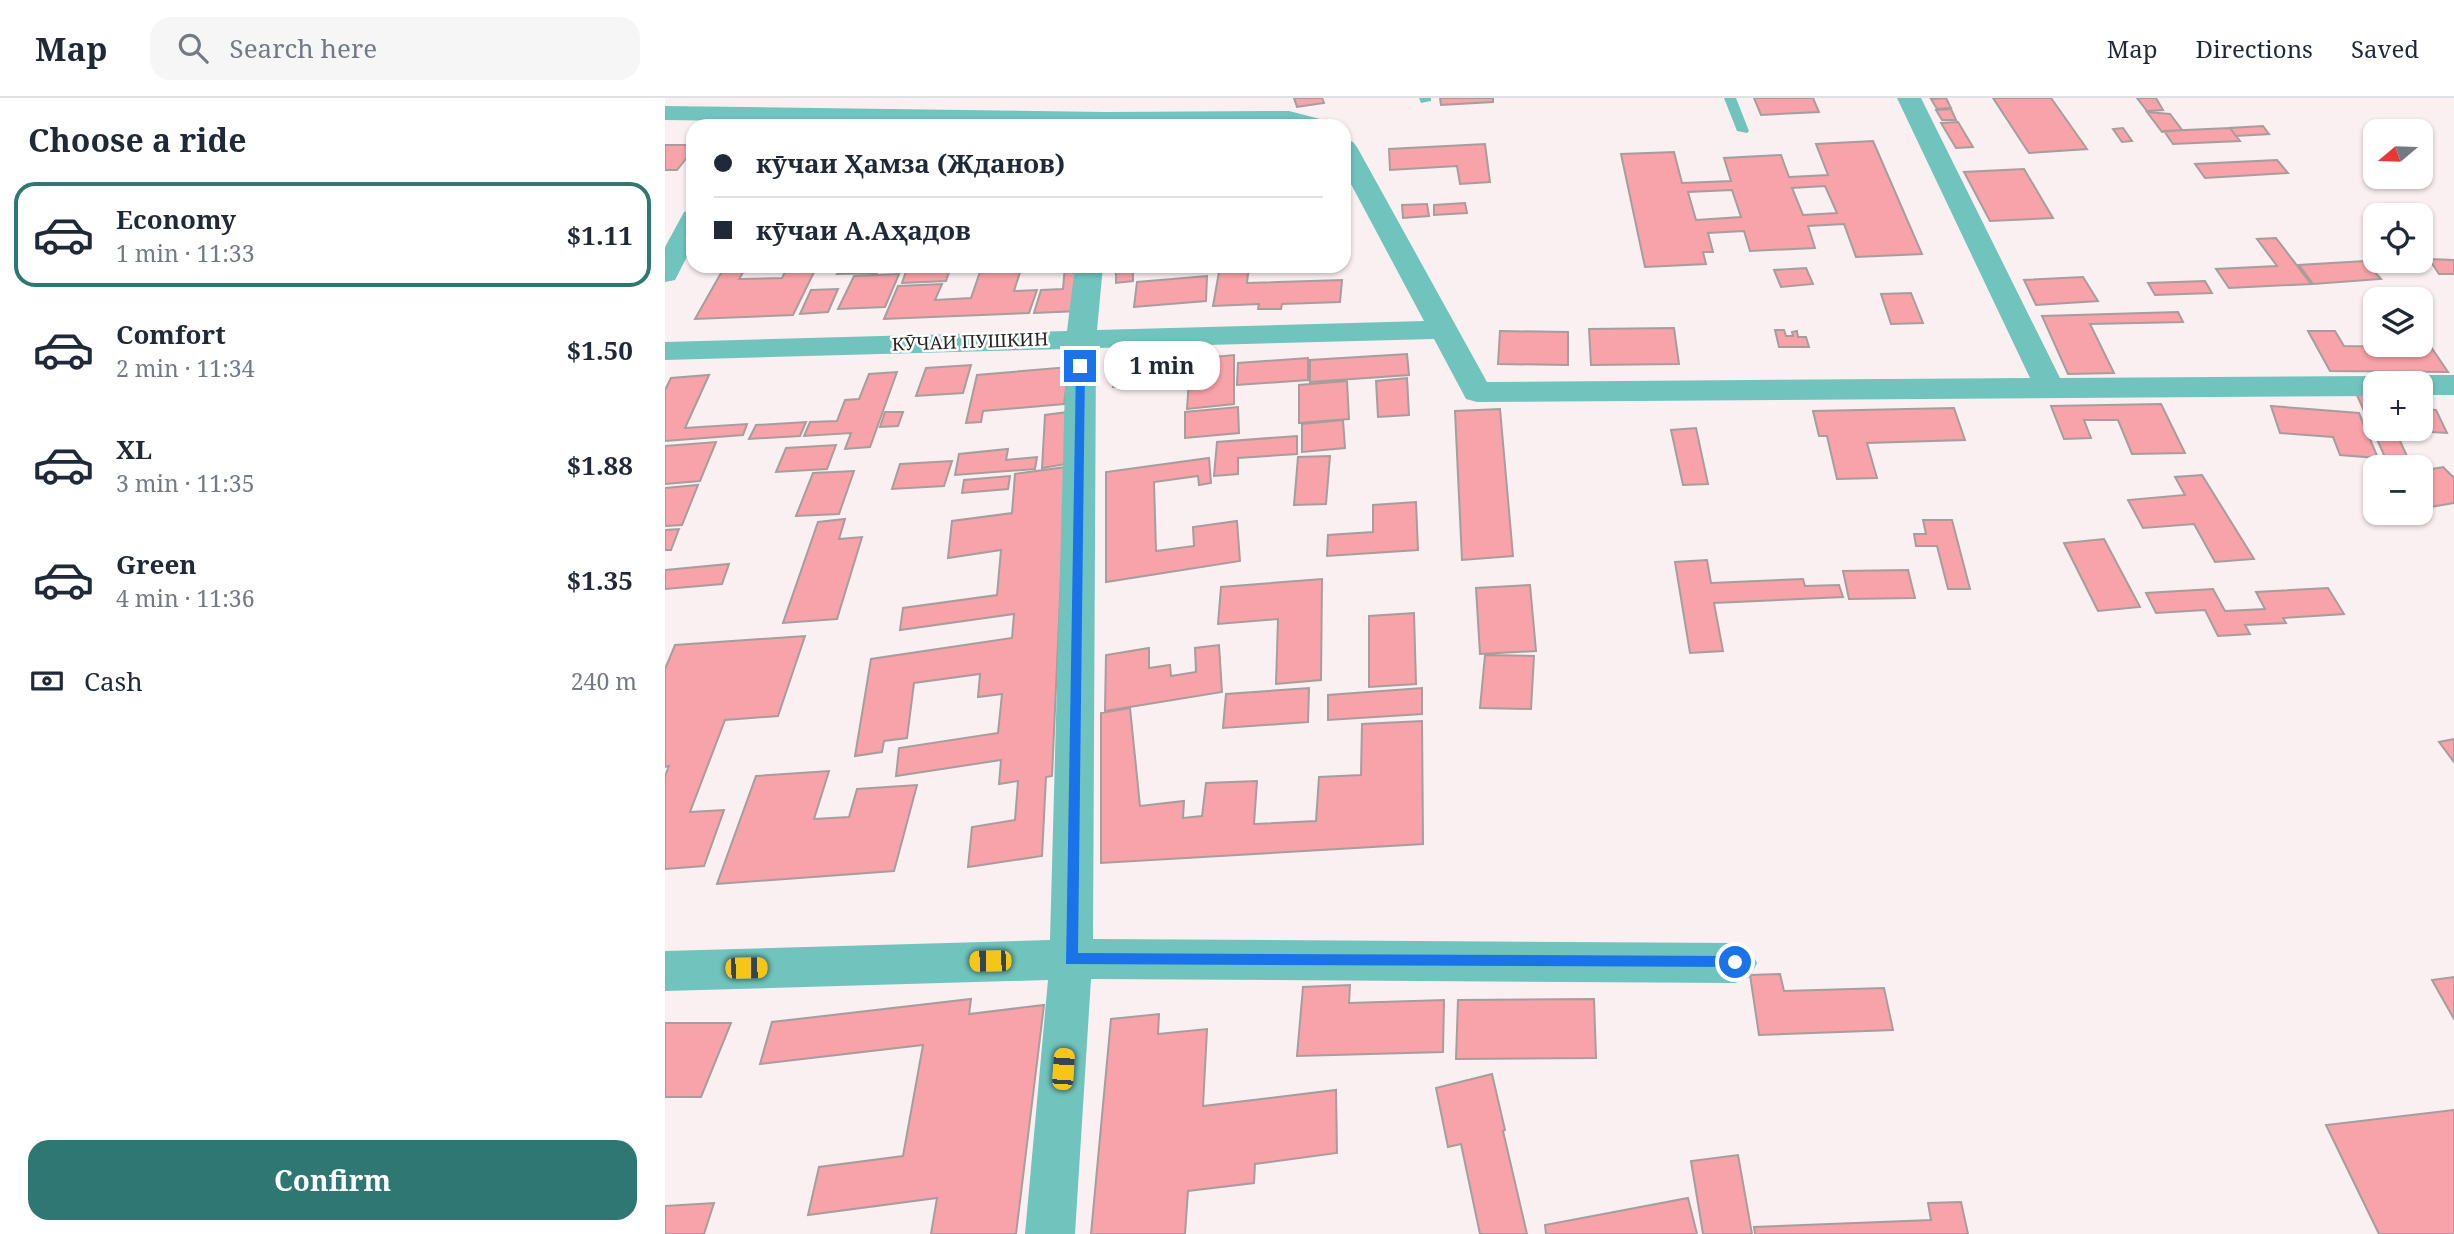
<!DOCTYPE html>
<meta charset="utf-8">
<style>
body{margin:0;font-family:"Noto Serif",serif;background:#f6f6f7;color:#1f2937;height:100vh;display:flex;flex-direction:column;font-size:26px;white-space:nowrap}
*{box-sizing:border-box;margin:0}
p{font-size:23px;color:#747a83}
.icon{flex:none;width:38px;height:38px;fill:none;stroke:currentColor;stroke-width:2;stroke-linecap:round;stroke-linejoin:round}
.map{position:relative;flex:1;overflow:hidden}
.details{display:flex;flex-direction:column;background:#fff;width:665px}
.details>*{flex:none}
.banner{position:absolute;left:21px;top:21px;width:665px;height:154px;border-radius:21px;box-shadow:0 2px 5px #0004;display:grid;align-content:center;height:154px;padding:0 28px;background:#fff}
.needle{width:46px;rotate:251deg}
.fabs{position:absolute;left:1698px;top:21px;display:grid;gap:14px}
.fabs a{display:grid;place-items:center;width:70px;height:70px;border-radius:14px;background:#fff;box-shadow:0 2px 5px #0004;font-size:35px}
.end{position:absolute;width:32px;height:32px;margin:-16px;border:9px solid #1a73e8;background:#fff;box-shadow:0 0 0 4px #fff}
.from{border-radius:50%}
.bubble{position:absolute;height:49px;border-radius:21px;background:#fff;box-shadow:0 2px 5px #0004;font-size:23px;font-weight:700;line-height:49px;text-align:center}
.car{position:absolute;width:21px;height:42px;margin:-21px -10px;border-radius:9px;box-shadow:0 0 5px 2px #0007;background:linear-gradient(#f5c518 24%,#345 0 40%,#f5c518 0 76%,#345 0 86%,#f5c518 0)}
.banner b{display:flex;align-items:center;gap:24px;height:66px;font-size:26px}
.banner b+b{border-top:2px solid #e0e1e3}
.banner i{width:18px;height:18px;background:#1f2937}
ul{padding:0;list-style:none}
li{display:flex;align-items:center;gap:21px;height:105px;margin:0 14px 10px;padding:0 14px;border:4px solid transparent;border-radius:21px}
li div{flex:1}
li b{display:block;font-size:26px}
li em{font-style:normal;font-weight:700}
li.on{border-color:#2e7772}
li>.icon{width:63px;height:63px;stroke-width:1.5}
h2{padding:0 28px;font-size:32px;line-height:84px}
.pay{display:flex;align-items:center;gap:18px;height:77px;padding:0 28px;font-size:26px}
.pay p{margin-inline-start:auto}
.primary-button{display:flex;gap:14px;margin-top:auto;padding:14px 28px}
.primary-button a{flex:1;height:80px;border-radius:21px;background:#2e7772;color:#fff;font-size:28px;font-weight:700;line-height:80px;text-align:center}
header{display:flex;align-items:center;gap:42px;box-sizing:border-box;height:98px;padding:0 35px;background:#fff;border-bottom:2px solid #e0e1e3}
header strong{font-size:33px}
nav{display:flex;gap:38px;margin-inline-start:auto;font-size:24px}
.search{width:490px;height:63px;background:#f6f6f7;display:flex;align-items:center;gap:18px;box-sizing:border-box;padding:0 24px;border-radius:21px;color:#747a83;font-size:26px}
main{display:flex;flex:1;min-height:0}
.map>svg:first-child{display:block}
</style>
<header>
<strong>Map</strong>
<div class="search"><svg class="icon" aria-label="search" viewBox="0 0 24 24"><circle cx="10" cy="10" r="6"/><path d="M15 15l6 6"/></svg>Search here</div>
<nav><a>Map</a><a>Directions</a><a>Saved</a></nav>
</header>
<main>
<section class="details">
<h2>Choose a ride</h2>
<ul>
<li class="on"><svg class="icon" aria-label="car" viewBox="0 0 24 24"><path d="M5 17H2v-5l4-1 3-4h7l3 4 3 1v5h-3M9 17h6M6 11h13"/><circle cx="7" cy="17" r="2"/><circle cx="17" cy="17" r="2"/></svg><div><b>Economy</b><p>1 min · 11:33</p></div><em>$1.11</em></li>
<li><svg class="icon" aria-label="car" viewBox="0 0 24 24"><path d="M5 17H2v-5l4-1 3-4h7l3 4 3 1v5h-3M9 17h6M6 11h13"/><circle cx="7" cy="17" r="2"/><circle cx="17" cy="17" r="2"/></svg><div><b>Comfort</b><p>2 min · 11:34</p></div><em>$1.50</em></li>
<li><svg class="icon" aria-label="car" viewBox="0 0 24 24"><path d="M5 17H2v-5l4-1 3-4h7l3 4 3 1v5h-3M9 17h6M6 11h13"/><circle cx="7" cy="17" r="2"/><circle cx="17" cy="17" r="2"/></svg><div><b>XL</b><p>3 min · 11:35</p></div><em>$1.88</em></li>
<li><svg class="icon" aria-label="car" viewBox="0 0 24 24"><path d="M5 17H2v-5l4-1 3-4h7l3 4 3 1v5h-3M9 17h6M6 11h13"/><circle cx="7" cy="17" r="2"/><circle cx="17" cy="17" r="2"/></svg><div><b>Green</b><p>4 min · 11:36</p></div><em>$1.35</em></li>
</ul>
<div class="pay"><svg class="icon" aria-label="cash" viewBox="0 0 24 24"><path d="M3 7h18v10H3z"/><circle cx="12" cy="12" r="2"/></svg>Cash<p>240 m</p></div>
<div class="primary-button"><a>Confirm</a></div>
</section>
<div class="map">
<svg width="1789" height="1136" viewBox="0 0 1789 1136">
<rect width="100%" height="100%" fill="#fbf0f1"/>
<path fill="#f7a3a9" stroke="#a79d9d" stroke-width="2" fill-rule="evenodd" d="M629,0H657L659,5L632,9Z
M775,0H828V4L776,7Z
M1089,0H1148L1154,14L1096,17Z
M1281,0L1286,10L1272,11L1266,1Z
M1328,0H1386L1422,51L1364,55Z
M1472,0H1491L1498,12L1482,13Z
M1286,11L1291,22H1277L1271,12Z
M1482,14L1505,16L1517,32L1497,34Z
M1293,24L1308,49L1291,50L1276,25Z
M1598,28L1604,36L1571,38L1565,30Z
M1458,30L1467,43L1457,44L1448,31Z
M1565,30L1575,43L1508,46L1499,33Z
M1208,43L1257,156L1191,159L1179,126L1143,128L1150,150L1085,153L1079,133L1043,135L1048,154H1038L1041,166L980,169L956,56L1009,54L1017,85L1066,83L1059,60L1116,57L1124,79L1163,77L1151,46ZM1160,88L1172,115L1138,117L1127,90ZM1067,92L1076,119L1031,122L1023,94Z
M820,46L825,84L795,86L792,68L725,72L724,51Z
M0,47H28V52L12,72H0Z
M1612,62L1623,75L1540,80L1530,66Z
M1359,71L1388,120L1325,123L1299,74Z
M800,105L802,115L769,117V107Z
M762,106L764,118L738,120L737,107Z
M1611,140L1646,186L1564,190L1551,171L1612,168L1592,141Z
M1764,161L1789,162V176H1774Z
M1700,163L1716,181L1648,186L1634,167Z
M60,168H82L74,181L117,180L123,168H152L128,217L30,221Z
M176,168H215L212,175L172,176Z
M243,168H286L281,183L237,185Z
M317,168H357L349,193L372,192L364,215L219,221L233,188L277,186L270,202L306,200Z
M400,168H420L415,213L369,215L376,192L398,191Z
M451,168H468V183L451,185Z
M555,168H584L582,185L677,182L675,204L617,206L616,211H593L594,206L548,208Z
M1141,170L1148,186L1116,189L1109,172Z
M234,176L220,209L173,211L189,178Z
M542,178L541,203L469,209L472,184Z
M1418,179L1433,203L1371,207L1359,182Z
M1540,183L1547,195L1490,197L1483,185Z
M173,191L163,214L135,216L146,192Z
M1246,195L1258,225L1226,226L1216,196Z
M1513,214L1518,224L1425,226L1449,275L1403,276L1377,218Z
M1009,230L1014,266L926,267L924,231Z
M1110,232H1119L1121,238H1128L1127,234L1132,233L1133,239H1141L1144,249H1114Z
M835,233L903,234V267L833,266Z
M1643,233H1670L1679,248L1766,249L1783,274L1665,273Z
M742,256L744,277L645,284V262Z
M569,257V306L522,311L524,282L448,289L450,268Z
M643,260V282L572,287L573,265Z
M306,267L298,295L251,298L261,270Z
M404,269L399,306L318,313L316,324L301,325L312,277Z
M232,274L205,349L180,351L186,335L139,338L145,324L172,323L180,302L194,301L204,276Z
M44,277L20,330L82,326L78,337L0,343V292L6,280Z
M742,280L744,317L713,319L711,283Z
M682,283L684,321L634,325V287Z
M1691,295L1710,296V331H1755V311L1771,312L1782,335L1730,332L1747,369L1724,368Z
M1496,306L1520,355L1467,356L1453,322H1419L1426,340L1399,341L1386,308Z
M1606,308L1694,315L1713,360L1675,357L1668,339L1615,335Z
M573,309L574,335L520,340V314Z
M1289,310L1300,342L1202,345L1212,380L1172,381L1162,338H1154L1148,313Z
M835,311L848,458L797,462L790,313Z
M220,314H238L233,328L215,329Z
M403,314L401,366L377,370L380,317Z
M678,322L680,350L637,354V326Z
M141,324L135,338L84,341L91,327Z
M1031,330L1043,386L1018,387L1006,332Z
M632,338V356L573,360V376L549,378L552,344Z
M51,344L35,383L0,386V348Z
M171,347L162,371L111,374L121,350Z
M343,351L341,362L372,359L370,371L290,377L294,356Z
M665,358L661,406L629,407L633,359Z
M544,360L546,385L534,387L533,378L489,384L491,453L529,448L528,429L572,423L575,463L441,484V374Z
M287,363L279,388L227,391L235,366Z
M401,369L387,678L381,679L377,758L303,769L307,729L350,722L353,683L334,686L336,662L231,678L234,650L333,635L337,596L313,599L315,576L249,585L242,640L219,643L217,654L190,658L206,561L347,540L349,516L235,532L238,510L332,497L336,452L283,460L287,423L347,415L350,376Z
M1778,369L1789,380V405L1766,409L1755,397V373Z
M189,373L174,416L131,418L148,375Z
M1537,377L1589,461L1550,464L1529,426L1478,430L1463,402L1520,397L1510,379Z
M345,378L343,391L297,395L299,382Z
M33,387L17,427L0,428V390Z
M751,404L753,452L662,458L663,437L708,434V407Z
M180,421L174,441L197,439L172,521L118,525L153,424Z
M1258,422H1287L1305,491H1283L1272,448H1251L1249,436H1261Z
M14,431L6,452H0V432Z
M1439,441L1475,509L1433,513L1399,445Z
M1042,462L1046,485L1138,481L1140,488L1174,487L1178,499L1049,505L1058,553L1025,555L1010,464Z
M64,466L57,486L0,491V472Z
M1243,472L1250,500L1184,501L1178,473Z
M657,481L656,582L611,586L613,521L553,526L556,489Z
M865,487L871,553L815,556L811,490Z
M1663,490L1679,516L1618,520L1621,525L1580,527L1585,536L1553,538L1540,512L1491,515L1481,495L1548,491L1560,513L1600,511L1591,494Z
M749,515L751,586L704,589V518Z
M140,538L113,618L60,622L25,714L59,712L39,768L0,771V678L4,668L0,669V571L10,547Z
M554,547L557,594L440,613L441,557L484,550V570L505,567L506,578L531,574L530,550Z
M820,557L869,558L866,611L815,610Z
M644,590L643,624L558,630L561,596Z
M757,590V616L663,622V597Z
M465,610L475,708L519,703L518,720L537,718L541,685L592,683L589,726L651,723L654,679L696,677L697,626L757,623L758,746L436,765V615Z
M1789,641V664L1774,644Z
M164,673L149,721L184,719L192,691L252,687L229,773L52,786L91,678Z
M1115,876L1119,893L1219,890L1228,932L1094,937L1085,877Z
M1789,879V921L1767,882Z
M685,887L684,905L779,902L778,954L632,958L638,889Z
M306,901L304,916L379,907L351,1136H266L272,1100L143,1117L154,1069L238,1058L258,947L95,966L107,924Z
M929,901L931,960L791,961L793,902Z
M494,916L493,936L542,931L538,1008L671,992L672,1055L590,1066L589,1085L523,1093L520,1136H426L446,921Z
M0,925H66L36,999H0Z
M827,976L840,1032L838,1033L862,1136H815L796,1046L783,1049L771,990Z
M1789,1012V1136H1714L1661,1027Z
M1073,1057L1087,1136H1038L1026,1063Z
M1023,1100L1032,1136H881L880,1127Z
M1296,1104L1303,1136H1090L1089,1129L1266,1122L1263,1105Z
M49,1105L39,1136H0V1108Z"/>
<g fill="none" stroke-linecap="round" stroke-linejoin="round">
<path fill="#70c4bd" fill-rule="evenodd" d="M754,0H766V3L756,5Z
M1059,0H1071L1084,33L1082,35L1072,33Z"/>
<path fill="#70c4bd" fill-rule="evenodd" d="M1232,0H1256L1395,280L1710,278L1721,281L1723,285H1710V298L812,304L801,301L769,241L431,250L428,841L1070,845L1085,851L1092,865L1085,879L1070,885L426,881L410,1136H360L383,882L0,893V853L385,842L401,251L0,262V244L402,233L410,168H438L432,232L759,223L679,73V41L688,44L692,49L822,284L1365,280Z
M0,8L441,14L624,13L663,23L666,28H417L0,22Z
M28,112V147L10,182L0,184V149L19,114Z
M1755,277H1789V297H1755V285H1741L1744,280Z"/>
</g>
<path fill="#1a73e8" d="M415,265L420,268L413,855L1070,858L1077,864L1075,869L401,866L411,268Z"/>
<g text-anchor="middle" stroke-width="5" stroke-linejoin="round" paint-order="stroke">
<g font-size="18" fill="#282424" stroke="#fff">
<text transform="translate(305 244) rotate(-2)" y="6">КӮЧАИ ПУШКИН</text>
</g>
</g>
</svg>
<div class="fabs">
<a><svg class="needle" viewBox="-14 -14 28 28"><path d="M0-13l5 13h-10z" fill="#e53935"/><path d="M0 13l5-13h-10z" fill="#747a83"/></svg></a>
<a><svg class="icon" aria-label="locate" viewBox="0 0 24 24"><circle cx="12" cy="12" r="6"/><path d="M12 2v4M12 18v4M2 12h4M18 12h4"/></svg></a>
<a><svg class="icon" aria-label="layers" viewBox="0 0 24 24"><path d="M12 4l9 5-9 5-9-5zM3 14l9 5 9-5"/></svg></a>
<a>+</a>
<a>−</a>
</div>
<i class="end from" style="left:1070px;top:864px"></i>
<i class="end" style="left:415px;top:268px"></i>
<div class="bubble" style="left:439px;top:243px;width:116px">1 min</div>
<i class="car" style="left:325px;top:863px;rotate:269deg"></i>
<i class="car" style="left:81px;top:870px;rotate:89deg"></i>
<i class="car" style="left:398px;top:971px;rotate:4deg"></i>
<div class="banner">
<b><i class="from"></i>кӯчаи Ҳамза (Жданов)</b>
<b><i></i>кӯчаи А.Аҳадов</b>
</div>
</div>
</main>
